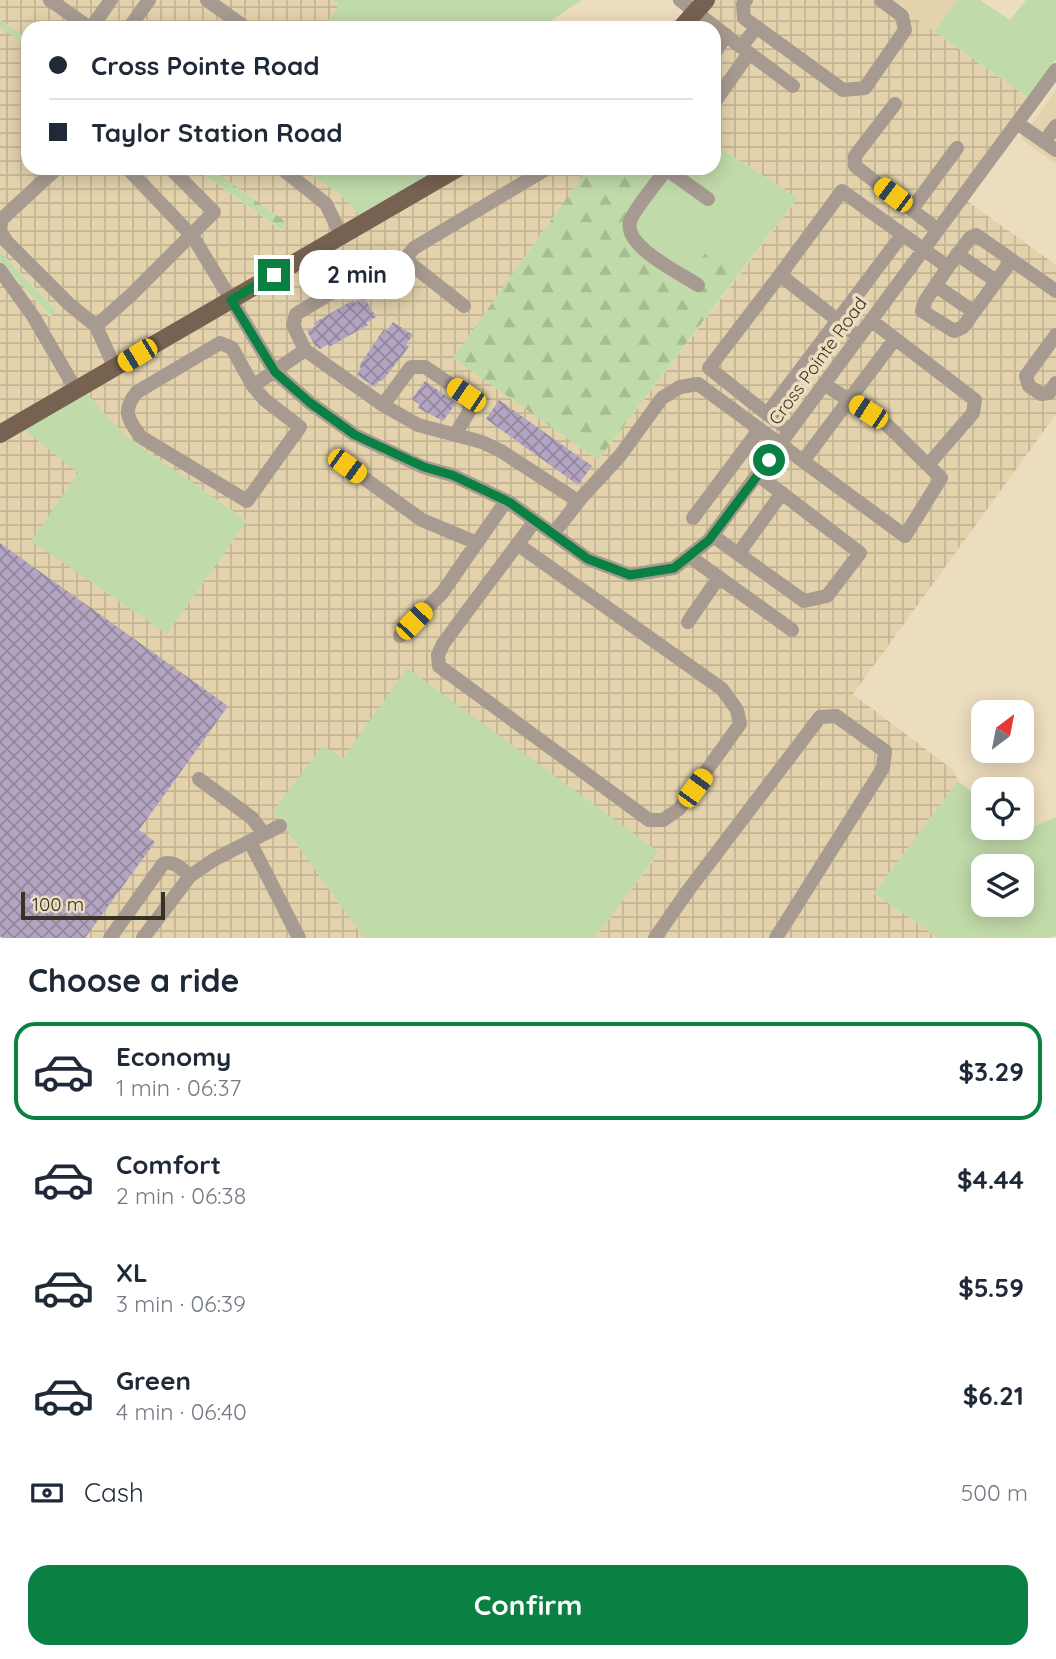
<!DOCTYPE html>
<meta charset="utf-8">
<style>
body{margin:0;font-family:Quicksand,sans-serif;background:#f6f6f7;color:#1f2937;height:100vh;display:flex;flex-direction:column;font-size:26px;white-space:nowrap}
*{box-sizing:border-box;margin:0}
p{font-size:23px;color:#747a83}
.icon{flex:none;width:38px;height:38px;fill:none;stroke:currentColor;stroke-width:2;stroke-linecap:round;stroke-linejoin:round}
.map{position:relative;height:938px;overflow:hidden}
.panel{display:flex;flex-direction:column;background:#fff;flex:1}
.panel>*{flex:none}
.banner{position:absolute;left:21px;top:21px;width:700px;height:154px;border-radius:21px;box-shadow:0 4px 18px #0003;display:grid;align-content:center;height:154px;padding:0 28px;background:#fff}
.needle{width:46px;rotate:32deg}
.tools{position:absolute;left:971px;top:700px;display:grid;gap:14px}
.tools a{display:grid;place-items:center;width:63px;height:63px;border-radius:14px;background:#fff;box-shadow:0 4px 18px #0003;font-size:35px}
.scale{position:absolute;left:21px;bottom:18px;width:144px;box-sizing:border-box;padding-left:7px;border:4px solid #373226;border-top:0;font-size:19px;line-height:24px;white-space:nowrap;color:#373226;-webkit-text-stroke:5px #ecddbe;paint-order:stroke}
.end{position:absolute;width:32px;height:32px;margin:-16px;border:9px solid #0b8043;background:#fff;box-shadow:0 0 0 4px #fff}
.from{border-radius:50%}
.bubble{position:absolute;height:49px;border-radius:21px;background:#fff;box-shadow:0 4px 18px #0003;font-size:23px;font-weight:700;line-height:49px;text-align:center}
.car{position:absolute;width:21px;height:42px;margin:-21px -10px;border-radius:9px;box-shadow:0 0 5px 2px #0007;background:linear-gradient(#f5c518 24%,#345 0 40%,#f5c518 0 76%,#345 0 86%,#f5c518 0)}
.banner b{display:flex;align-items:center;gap:24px;height:66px;font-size:26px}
.banner b+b{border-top:2px solid #e0e1e3}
.banner i{width:18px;height:18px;background:#1f2937}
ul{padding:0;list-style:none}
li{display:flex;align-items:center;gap:21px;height:98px;margin:0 14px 10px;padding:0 14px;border:4px solid transparent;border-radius:21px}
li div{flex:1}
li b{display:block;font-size:26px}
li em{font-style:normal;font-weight:700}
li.current{border-color:#0b8043}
li>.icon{width:63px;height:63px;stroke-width:1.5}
h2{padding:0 28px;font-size:32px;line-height:84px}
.pay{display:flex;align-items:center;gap:18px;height:77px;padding:0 28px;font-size:26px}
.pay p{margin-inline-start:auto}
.cta{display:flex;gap:14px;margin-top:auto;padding:14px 28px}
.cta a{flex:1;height:80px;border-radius:21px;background:#0b8043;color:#fff;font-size:28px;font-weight:700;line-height:80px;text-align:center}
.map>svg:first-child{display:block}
</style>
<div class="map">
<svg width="1056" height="938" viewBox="0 0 1056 938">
<defs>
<pattern id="industrial-grid" width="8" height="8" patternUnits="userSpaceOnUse" patternTransform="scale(1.75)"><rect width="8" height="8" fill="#e3d2ac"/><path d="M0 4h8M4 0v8" fill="none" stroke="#c3b594"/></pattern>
<pattern id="forest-firs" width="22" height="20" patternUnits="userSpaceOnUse" patternTransform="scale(1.75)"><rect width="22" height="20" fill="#c1daa9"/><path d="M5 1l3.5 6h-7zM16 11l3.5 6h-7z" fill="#a6bc91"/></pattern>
<pattern id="building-cross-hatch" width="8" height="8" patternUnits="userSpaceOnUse" patternTransform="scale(1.75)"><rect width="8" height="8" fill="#b3a5c2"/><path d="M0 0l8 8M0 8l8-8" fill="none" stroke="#92879d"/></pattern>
</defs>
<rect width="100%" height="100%" fill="#ecddbe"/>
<path fill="#e3d2ac" d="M891,0H958L934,31Z
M1056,90V164L1021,139Z"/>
<path fill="url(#industrial-grid)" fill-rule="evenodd" d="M0,0H332L339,5L323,28H28V39L0,19Z
M710,0H890L1027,97L957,194L1056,265V414L853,694L953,770L958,781L874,893L938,938H595L659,853L343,758L273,810L364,938H0V261L50,317L56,309L0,252V27L28,47V168H195L282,231L286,222L210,168H301L341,195L370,225L469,168H588L453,358L598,460L798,198L714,144V28H689ZM87,395L127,437L247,521L32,541L78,473Z"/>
<path fill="#c1daa9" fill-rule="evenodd" d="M332,0H582L540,28H323L339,5Z
M958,0H980L1010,20L1026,0H1056V59L1027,97L934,31Z
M714,144L798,198L738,275L723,256L677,281L662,279L632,223V168H714Z
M301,168H445L360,216L341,195Z
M87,394L127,437L247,521L167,634L31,541L78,473L23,429Z
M407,668L659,852L595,938H364L273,811L323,746L343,758Z
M958,781L983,801L984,828L1028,829L1056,817V935L1049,938H938L874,893ZM1022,866V905H984V866Z"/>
<path fill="url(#forest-firs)" d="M0,19L28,39V47L0,27Z
M195,168H210L286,222L283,231Z
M588,168H632V223L662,279L677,281L705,254L723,256L738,275L598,460L453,358Z
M0,252L56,310L51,317L0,261Z"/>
<path fill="url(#building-cross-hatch)" d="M364,297L376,317L366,323L368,325L329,347L328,344L320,349L315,345L307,331L316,326L314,323L353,300L355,303Z
M393,322L413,335L406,344L409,346L405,352L382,381L380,380L375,387L357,375L361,368L359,366L384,329L387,331Z
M425,381L456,403L443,421L418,408L420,405L412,399Z
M499,400L592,466L578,485L486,419Z
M0,543L228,706L139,830L155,842L85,938H3L0,936Z"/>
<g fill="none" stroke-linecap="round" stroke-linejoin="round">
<path stroke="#a79b91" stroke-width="14" d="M50,0L90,28
M207,0L246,28
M680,0L741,47L756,28
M746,0L743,4L744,18L843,90L865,88L905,30L902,16L881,0
M91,28L111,0
M129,28L149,0
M749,53L793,86
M714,54L726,35
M714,103L749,53L741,47
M895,104L855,156V166L938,230
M1017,123L1056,150
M1044,142L1056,126
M127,168L193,237L275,372L309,402L355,435L423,467L452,475L509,502L588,559L630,575L674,568L709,540L1056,70
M281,168L326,204L341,235
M667,168C660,179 632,212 630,222C624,247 680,273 698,285
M666,169L708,199
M912,209L957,148
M0,227L2,219L57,168
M0,231L7,242L69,304L96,326L115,368
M957,254L996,281
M948,267L925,301L922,311L954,331L963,327L1012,260
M0,270L33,316L76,390
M936,286L974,312
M464,306L412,265L408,260V255L414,248L548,168
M872,321L975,400L973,413L928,465
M96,326L131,295L214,212L170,168
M1056,335L1026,376L1029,386L1041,394L1049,393L1056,383
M859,337L780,275L842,191L948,267L970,238L976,235L1056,291
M305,350L293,325L296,314L338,289
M253,386L265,400L300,427L247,501L141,437C127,419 122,410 137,392L220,343L232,348L253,386L305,350L383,405L418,425L482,442L501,451L578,501
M383,405L411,367H425L466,395L470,410L455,435
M767,414L709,368L780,275
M790,430L767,414L902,235
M803,461L895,339
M347,466L422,520L477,543
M693,518L759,430
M553,534L582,497L619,457L662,398L680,387L698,384L905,536L941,478L886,424L824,384
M713,536L804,601L827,596L860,553L758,475
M517,544L722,689L737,710L740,724L679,809L663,820H649L439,666L438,655L443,644C473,603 504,562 535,521
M738,554L782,493
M689,556L792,630
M688,622L719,577
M400,636L442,593L506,501
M199,779L252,818L264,834
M250,842L299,938
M110,938L163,864C174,860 182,869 190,876
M143,938L190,876L215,859L280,826
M655,938L687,892L820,717L836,716L885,751L883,768L776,938"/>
<path stroke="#776252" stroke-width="18" d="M681,28L706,0
M0,434L458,168"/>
</g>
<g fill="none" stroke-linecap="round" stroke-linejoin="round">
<path stroke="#0b8043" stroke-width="9" d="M274,275L231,300L275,372L309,402L355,435L424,467L452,475L509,502L588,559L630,575L674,568L709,540L769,460"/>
</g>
<g text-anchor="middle" stroke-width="7" stroke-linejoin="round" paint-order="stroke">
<g font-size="18" fill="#373226" stroke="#ecddbe">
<text transform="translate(818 361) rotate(-54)" y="6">Cross Pointe Road</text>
</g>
</g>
</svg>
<div class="tools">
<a><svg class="needle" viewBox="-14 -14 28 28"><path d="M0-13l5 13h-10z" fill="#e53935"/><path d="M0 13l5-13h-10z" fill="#747a83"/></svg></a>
<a><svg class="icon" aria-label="locate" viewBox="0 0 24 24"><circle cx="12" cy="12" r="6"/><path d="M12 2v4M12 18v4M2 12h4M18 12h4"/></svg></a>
<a><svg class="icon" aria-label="layers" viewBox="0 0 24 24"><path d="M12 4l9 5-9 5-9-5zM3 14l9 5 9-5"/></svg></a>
</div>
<div class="scale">100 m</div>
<i class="end from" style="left:769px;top:460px"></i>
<i class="end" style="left:274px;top:275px"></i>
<div class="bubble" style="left:299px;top:250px;width:116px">2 min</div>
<i class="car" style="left:893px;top:195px;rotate:307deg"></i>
<i class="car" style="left:137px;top:355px;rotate:239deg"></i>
<i class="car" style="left:466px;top:395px;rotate:304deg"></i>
<i class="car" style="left:868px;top:412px;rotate:303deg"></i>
<i class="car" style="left:347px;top:466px;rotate:126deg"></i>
<i class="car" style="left:414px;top:621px;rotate:44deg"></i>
<i class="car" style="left:695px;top:788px;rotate:36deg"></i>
<div class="banner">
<b><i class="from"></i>Cross Pointe Road</b>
<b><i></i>Taylor Station Road</b>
</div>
</div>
<section class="panel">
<h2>Choose a ride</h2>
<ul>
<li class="current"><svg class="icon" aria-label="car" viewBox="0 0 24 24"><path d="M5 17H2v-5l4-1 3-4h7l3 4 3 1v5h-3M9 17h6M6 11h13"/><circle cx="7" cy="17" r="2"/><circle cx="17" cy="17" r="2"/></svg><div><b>Economy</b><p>1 min · 06:37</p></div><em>$3.29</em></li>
<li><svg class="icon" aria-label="car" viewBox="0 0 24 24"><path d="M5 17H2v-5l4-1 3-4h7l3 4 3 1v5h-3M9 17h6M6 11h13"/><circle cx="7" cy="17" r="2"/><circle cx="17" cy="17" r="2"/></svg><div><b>Comfort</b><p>2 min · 06:38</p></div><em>$4.44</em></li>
<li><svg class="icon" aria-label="car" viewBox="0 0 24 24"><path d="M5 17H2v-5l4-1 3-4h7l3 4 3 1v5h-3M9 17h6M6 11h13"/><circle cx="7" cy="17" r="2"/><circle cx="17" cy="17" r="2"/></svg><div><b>XL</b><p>3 min · 06:39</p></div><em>$5.59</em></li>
<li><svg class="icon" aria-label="car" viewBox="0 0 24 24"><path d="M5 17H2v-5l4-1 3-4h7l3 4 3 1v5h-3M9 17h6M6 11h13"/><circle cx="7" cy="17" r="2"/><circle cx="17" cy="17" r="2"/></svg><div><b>Green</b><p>4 min · 06:40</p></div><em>$6.21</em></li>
</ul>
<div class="pay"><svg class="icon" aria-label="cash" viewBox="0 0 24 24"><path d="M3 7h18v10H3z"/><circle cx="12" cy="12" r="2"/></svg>Cash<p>500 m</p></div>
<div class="cta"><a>Confirm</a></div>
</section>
